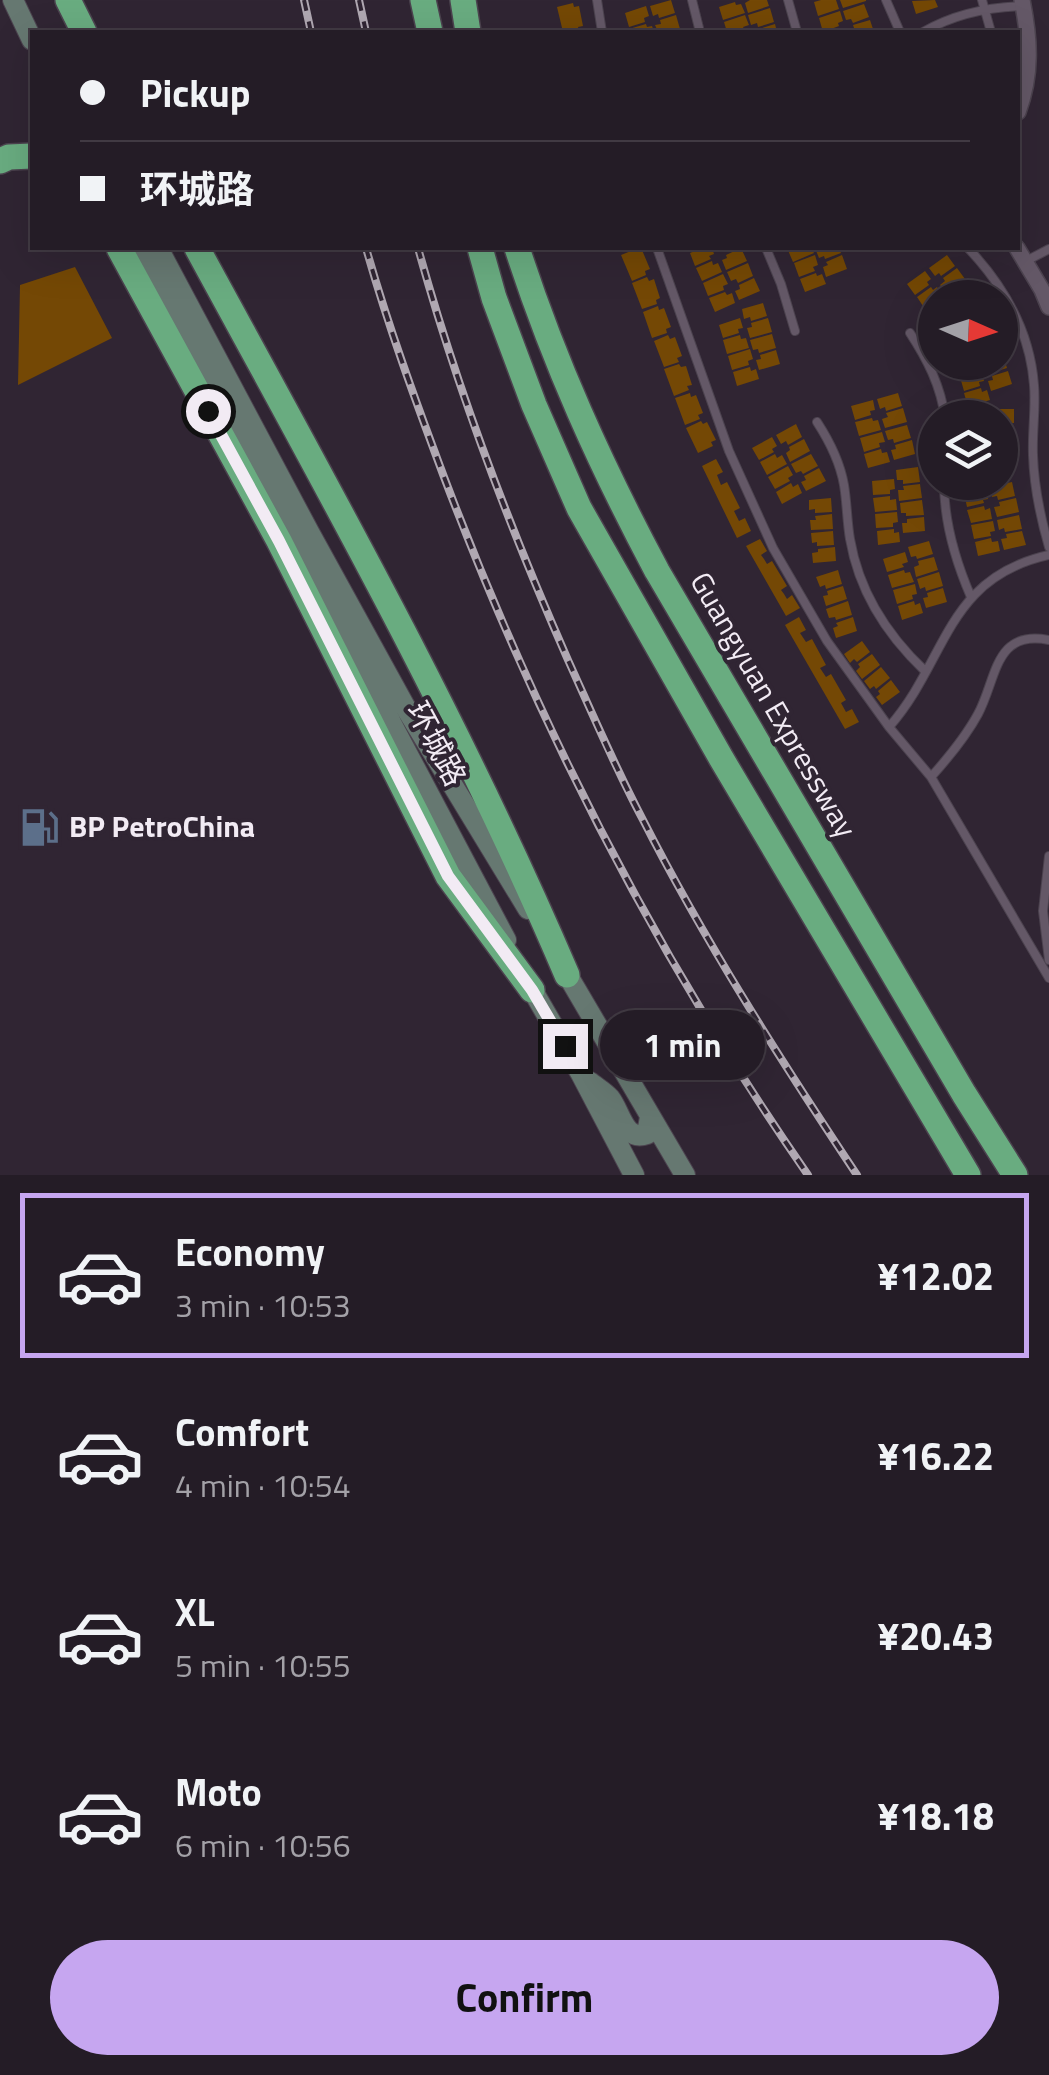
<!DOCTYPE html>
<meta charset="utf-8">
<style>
body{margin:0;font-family:"Titillium Web","Noto Sans SC",sans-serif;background:#302932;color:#f1f3f6;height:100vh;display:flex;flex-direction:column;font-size:38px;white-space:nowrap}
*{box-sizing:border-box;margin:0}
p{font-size:32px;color:#a3a1a7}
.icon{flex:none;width:55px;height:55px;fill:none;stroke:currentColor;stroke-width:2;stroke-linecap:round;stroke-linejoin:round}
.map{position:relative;height:1175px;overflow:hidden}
.sheet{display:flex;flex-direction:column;background:#241c26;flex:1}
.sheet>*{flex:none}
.hud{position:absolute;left:30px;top:30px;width:990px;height:220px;border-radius:0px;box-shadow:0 10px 40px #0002,0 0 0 2px #413a43;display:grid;align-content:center;height:220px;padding:0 50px;background:#241c26}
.needle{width:65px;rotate:93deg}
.fabs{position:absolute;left:918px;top:280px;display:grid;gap:20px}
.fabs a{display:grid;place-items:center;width:100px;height:100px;border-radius:50%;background:#241c26;box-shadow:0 10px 40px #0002,0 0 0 2px #413a43;font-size:50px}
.end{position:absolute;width:45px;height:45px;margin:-22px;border:12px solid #f2ebf4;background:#111;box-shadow:0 0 0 5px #111}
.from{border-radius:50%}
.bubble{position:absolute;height:70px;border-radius:35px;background:#241c26;box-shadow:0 10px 40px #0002,0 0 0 2px #413a43;font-size:32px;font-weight:700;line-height:70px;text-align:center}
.hud b{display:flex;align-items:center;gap:35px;height:95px;font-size:38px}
.hud b+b{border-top:2px solid #413a43}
.hud i{width:25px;height:25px;background:#f1f3f6}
ul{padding:18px 0 0;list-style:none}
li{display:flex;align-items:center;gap:30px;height:165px;margin:0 20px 15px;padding:0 30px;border:5px solid transparent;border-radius:0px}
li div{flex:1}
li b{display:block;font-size:38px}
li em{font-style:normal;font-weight:700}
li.active{border-color:#c6a6f0}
li>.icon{width:90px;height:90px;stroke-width:1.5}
.action{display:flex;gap:20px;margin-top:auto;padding:20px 50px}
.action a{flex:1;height:115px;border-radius:60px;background:#c6a6f0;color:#111;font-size:40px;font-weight:700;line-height:115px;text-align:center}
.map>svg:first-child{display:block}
</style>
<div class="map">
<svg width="1049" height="1175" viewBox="0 0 1049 1175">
<rect width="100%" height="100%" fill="#302533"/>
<path fill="#744805" d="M671,0L675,13L659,18L658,14L653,16L650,6Z
M750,0H767L769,6L748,13L745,3Z
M821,0H836L839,9L818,16L814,2Z
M840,0H866V1L843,8Z
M935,0L938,7L916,14L912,1Z
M735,2L736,5L741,4L745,13L723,20L719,7Z
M573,3L574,7L579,6L583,26L578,27L579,31L563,32L557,7Z
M864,4L869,17L853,23L851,19L846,20L843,11Z
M646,6L649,16L644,18L645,22L629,27L625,13Z
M770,8L774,22L758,27L757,23L751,25L748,15Z
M840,11L843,21L838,23L839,26L823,32L819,18Z
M676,15L680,29L658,32L655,25L661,24L660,20Z
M745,15L749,25L743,27L745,31L727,32L724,22Z
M870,20L874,32H844L854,28L853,25Z
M646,24L647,27L652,26L654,32H631L629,29Z
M775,24L777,32H760L759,29Z
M702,248H712L714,254L709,256L711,259L695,266L690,253Z
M741,248L747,261L726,270L722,260L727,258L726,255Z
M787,248H811L814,253L793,262Z
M815,248H839L841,253L825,259L824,256L819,258Z
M636,249L637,252L642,250L650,269L645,271L646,275L632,281L621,255Z
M815,255L818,265L813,267L815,271L799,277L794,263Z
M842,255L847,269L826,277L823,267L828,265L826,262Z
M947,255L955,266L941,276L939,273L935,276L929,268Z
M712,261L713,265L718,263L722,272L702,281L696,268Z
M748,263L753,276L738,283L736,279L731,281L727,272Z
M75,267L112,338L18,385L20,285Z
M957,268L965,279L947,293L940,285L945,281L943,278Z
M925,271L931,279L927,282L929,285L915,295L907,284Z
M816,273L817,276L822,274L826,284L805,292L800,279Z
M723,274L728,284L723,286L724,290L708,296L703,283Z
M647,277L649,281L654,279L660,298L656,300L657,304L642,309L632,283Z
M754,278L760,291L739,300L735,291L740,289L739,285Z
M966,281L974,293L968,298H950L948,295Z
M931,287L933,290L937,287L943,296L935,298V302L925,309L917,297Z
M725,292L727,295L732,293L735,303L715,312L709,298Z
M763,303L767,316L751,321L750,317L744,319L742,309Z
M658,306L659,310L664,308L671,327L666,329L667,333L652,338L643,312Z
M740,318L743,328L738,329L739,333L723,338L719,325Z
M768,318L772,332L750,338L747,328L752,327L751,323Z
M772,334L776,348L759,353L758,349L753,350L750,340Z
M668,335L670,339L675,337L682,356L677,358L679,362L664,367L654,341Z
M740,335L741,339L746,338L749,348L727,354L723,340Z
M750,349L753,359L748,361L749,365L732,370L728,356Z
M776,350L780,364L759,370L756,360L761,359L760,355Z
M1003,355L1007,368L991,373L990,370L985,371L982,362H1000V356Z
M955,362H979L980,369L959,375Z
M679,364L681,367L686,366L692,385L687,386L689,390L674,396L664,369Z
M750,367L751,371L756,369L759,379L737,386L733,372Z
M981,371L984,381L979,382L980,386L964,391L960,377Z
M1008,371L1012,384L991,391L988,381L993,380L992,376Z
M981,388L982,392L987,390L990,400L968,407L964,393Z
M690,393L691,397L696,395L703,413L698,415L700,419L685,425L675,398Z
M898,393L902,406L886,411L885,407L880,409L877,399Z
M873,400L875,410L870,411L871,415L855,420L851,406Z
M903,408L907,422L885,428L882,419L888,417L886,413Z
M991,409H1014V423H1000V418H991Z
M965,413H987V418H965Z
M872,418L873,421L878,420L881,430L859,436L855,422Z
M701,421L703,424L707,422L716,440L711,442L713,446L698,453L686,428Z
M796,424L802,437L788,445L786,441L781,444L776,435Z
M907,425L911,438L894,443L893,439L888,440L885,431Z
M1000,426H1014V440H1000Z
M882,432L885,442L879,443L880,447L864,452L860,438Z
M772,437L777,446L772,449L774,452L759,460L752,448Z
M804,439L810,451L790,462L786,453L790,450L789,447Z
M912,440L915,454L894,460L891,450L896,449L895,445Z
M1000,442H1014V456H1000Z
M881,449L882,453L887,452L890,462L868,468L864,454Z
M775,454L777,458L782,455L787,464L767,475L760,462Z
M811,454L818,466L803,474L801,471L796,473L791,464Z
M716,459L723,472L717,475L721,485L727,482L740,508L734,511L739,521L745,518L751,531L737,538L702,466Z
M1000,459H1014V473H1000Z
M788,466L793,475L788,478L790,481L775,489L768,477Z
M918,467L920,482L903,484V480H897L896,470Z
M819,468L826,481L806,491L801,482L806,480L804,476Z
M894,479L895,489L890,490V494L873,495L872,481Z
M1012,482L1015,496L998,500L997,496L992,497L990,487Z
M791,483L793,487L798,484L802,493L782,504L776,492Z
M920,484L922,498L899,501L898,490H904L903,486Z
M986,488L988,499L983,500L984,503L967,507L964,493Z
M890,496V500L896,499L897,510L875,512L873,498Z
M831,498L832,512L815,513V509L809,510V500Z
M1016,498L1019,512L997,517L994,507L1000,506L999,502Z
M922,500L924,515L906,516V513H901L900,503Z
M984,506L985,510L990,508L992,519L971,523L967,510Z
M897,512L898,522L893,523V527L876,528L875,514Z
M832,514L833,529L811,530L810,520H816L815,516Z
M1019,515L1022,529L1005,532L1004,528L999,530L997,520Z
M924,517L925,531L903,533L902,523H907V519Z
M993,521L995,531L990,532L991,536L974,539L971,525Z
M894,529V533L899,532L900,542L878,545L877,531Z
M833,531L834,545L817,546V542L812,543L811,533Z
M1022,531L1026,545L1004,550L1001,539L1007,538L1006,534Z
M991,538L992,542L998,541L1000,551L978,556L975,542Z
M760,539L767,551L761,555L764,559L767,564L772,561L787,586L781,590L784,594L787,599L792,595L800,608L786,616L746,546Z
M929,541L933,554L917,559L916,556L911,557L908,547Z
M835,547L836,561L813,563L812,553L818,552V549Z
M905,552L908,562L902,564L904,567L887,572L883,559Z
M934,557L938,570L916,577L914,567L919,565L918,561Z
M838,570L842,584L826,589L825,585L820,587L816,577Z
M904,570L905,573L910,572L914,582L892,588L888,575Z
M939,572L943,586L926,591L925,587L920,589L917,579Z
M915,584L917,594L912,595L913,599L897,604L893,590Z
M843,586L847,599L826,606L823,596L828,595L827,591Z
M943,588L947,602L926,608L923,598L928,597L927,593Z
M848,601L852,615L836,620L835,617L829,618L826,609Z
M914,601L915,605L920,603L923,613L902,620L898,606Z
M799,617L806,630L800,633L806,642L812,639L826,665L820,668L826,677L831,674L846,700L841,703L846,712L852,709L859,722L845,729L785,625Z
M853,617L857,631L836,638L833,628L838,626L836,623Z
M862,641L870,652L857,662L854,659L850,663L844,654Z
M872,654L880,665L862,679L856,671L860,667L858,664Z
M881,667L890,678L876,689L874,686L870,689L864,681Z
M891,680L900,692L882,705L876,697L880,694L878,691Z"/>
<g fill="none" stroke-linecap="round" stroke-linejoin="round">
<defs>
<path id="service" d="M597,0L602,32
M692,0L700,32
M788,0L797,32
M886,0L900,32
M982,0L991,32
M923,32C954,14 988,7 1023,6
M657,248L729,451L773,548L827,641L889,727L931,777L1049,978
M766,248L781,284L795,331
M968,248C1004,286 1030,331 1034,385C1036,408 1032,432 1033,455C1034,487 1040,516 1049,547
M1026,261L1049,249
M910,333C927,359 941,386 945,418
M817,422C830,442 840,462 844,485C847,503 847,522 850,539C859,592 887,635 925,671
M944,482C944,523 955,560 971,597
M889,727C948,660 945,578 1049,555
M931,777C949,757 965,738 978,714C997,679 994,629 1049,640
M1049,856L1043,911L1049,960"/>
<path id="minor" d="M1018,112C1032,75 1030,39 1022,0
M1017,248L1042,290L1049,307"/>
<path id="secondary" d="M13,0L32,40
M140,248L506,940
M158,248L309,532L407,710L528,909
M561,964L685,1175
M526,979L581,1074L634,1175
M590,1082C596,1087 605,1092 610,1098C621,1112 624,1142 647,1134L650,1117"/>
<path id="trunk" d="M68,0L84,32
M423,0L430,32
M463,0L468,32
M0,161L9,157L32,156
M119,248L279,541L448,876L532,990
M197,248C327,487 460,724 567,975
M480,248L494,298L534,405L579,508L721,758L968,1175
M517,248C554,362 600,464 657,571L964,1094L1015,1175"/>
</defs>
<use href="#service" stroke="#4c434f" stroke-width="10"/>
<use href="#minor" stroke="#4c434f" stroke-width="18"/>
<use href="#secondary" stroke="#4c434f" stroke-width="22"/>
<use href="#trunk" stroke="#4c434f" stroke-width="28"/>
<use href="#service" stroke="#645867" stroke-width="8"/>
<use href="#minor" stroke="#645867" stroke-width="15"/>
<use href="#secondary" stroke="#667871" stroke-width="20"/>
<use href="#trunk" stroke="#69ac80" stroke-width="25"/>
<defs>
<path id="rail" d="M304,0L311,32
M359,0L366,32
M366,248C388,326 416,402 444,477C537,723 658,959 808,1175
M418,248C457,389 509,526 568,660C592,713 615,767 642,818C705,942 780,1059 857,1175"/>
</defs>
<use href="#rail" stroke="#b0a8b2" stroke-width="8"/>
<use href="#rail" stroke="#302533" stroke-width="4" stroke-dasharray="11" stroke-linecap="butt"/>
</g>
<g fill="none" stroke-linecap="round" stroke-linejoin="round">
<path stroke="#f2ebf4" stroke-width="12" d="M208,411L279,541L448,876L532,990L565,1046"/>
</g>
<defs>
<symbol id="fuel-bare" viewBox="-9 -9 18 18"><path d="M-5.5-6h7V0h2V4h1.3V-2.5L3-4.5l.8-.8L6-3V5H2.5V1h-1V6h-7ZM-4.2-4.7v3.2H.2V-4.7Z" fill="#5c6f8a" stroke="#302533" stroke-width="2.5" paint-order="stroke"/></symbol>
</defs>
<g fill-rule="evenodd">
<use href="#fuel-bare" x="12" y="800" width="55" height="55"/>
</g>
<g text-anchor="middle" stroke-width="8" stroke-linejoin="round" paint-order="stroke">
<g font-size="30" fill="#f2ebf4" stroke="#302533">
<text transform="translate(773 705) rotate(60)" y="10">Guangyuan Expressway</text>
<text transform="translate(436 744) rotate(62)" y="10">环城路</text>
</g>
<g font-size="30" font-weight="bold" fill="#f2ebf4" stroke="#302533" text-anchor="start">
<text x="69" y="837">BP PetroChina</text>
</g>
</g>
</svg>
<div class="fabs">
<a><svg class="needle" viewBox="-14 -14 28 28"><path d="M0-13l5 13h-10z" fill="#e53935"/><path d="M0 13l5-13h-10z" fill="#a3a1a7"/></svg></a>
<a><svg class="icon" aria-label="layers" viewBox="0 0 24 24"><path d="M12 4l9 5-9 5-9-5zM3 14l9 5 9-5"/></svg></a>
</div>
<i class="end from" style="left:208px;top:411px"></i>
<i class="end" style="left:565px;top:1046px"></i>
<div class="bubble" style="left:600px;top:1010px;width:165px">1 min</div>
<div class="hud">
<b><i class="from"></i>Pickup</b>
<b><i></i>环城路</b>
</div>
</div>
<section class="sheet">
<ul>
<li class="active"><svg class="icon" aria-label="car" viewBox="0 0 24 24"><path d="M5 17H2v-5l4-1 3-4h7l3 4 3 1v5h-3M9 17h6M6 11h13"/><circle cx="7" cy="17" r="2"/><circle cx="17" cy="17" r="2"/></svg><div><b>Economy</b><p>3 min · 10:53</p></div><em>¥12.02</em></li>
<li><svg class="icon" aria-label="car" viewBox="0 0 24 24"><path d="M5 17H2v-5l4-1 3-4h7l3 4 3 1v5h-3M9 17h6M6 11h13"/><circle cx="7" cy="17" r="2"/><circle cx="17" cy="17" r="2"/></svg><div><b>Comfort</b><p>4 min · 10:54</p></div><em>¥16.22</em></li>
<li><svg class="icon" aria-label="car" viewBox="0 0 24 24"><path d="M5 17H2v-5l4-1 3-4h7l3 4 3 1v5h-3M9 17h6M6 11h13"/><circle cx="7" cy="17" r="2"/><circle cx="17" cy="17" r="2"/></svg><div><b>XL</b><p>5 min · 10:55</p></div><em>¥20.43</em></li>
<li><svg class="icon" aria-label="car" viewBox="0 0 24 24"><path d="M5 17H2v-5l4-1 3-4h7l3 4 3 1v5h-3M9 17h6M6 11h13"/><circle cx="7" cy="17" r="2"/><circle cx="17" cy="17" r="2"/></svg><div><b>Moto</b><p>6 min · 10:56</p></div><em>¥18.18</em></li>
</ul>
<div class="action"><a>Confirm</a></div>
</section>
